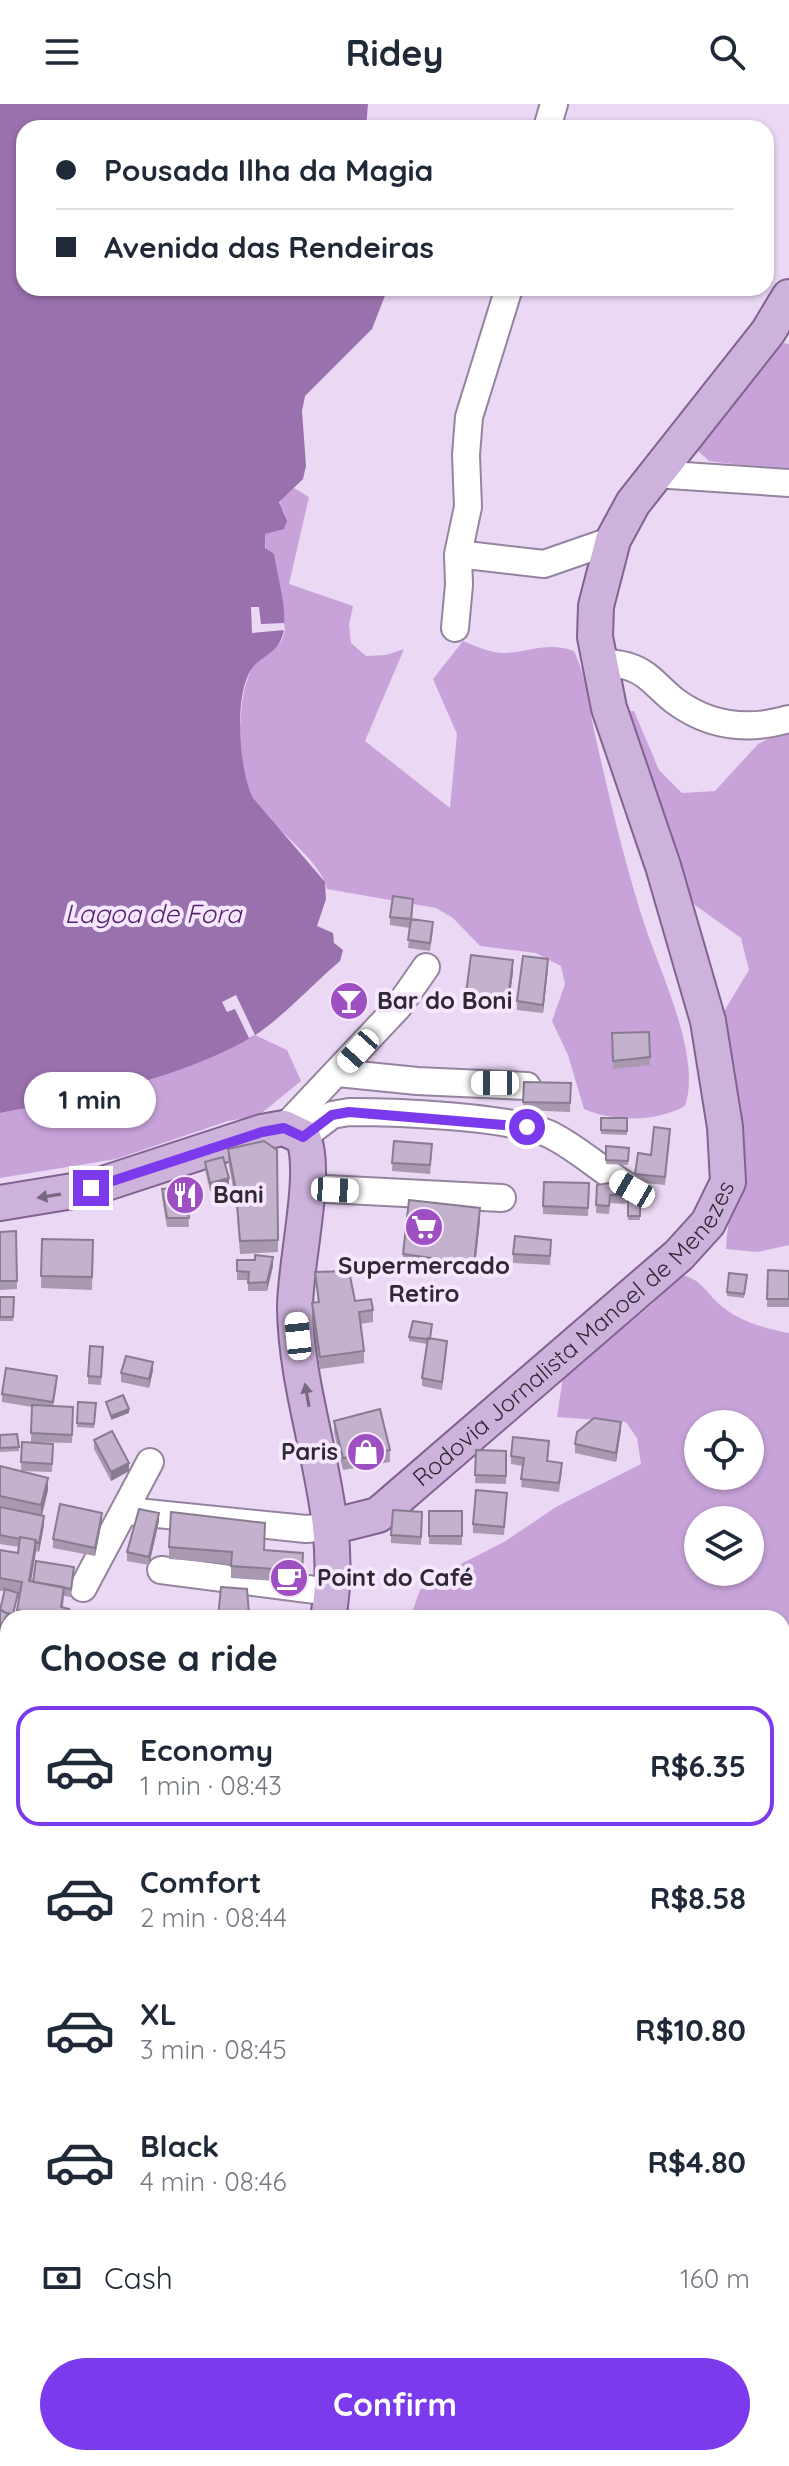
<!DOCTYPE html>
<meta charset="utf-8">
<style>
body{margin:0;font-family:Quicksand,sans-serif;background:#f2f2f3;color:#1f2937;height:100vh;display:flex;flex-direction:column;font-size:30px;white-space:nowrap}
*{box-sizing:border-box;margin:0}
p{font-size:26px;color:#747a83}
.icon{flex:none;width:44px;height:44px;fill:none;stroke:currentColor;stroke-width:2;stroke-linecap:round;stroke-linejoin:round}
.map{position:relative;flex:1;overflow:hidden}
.sheet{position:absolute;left:0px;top:1506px;width:790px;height:856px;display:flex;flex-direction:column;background:#fff;border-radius:24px 24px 0 0;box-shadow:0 2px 6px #0004}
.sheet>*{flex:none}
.guide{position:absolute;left:16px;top:16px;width:758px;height:176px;border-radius:24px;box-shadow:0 2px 6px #0004;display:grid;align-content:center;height:176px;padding:0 40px;background:#fff}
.controls{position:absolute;left:684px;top:1306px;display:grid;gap:16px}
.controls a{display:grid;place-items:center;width:80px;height:80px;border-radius:50%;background:#fff;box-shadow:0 2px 6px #0004;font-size:40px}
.end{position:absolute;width:36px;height:36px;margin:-18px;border:10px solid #7c3aed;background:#fff;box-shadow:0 0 0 4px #fff}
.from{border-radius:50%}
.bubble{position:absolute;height:56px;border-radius:28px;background:#fff;box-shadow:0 2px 6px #0004;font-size:26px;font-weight:700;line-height:56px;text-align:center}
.car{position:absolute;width:24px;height:48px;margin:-24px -12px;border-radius:10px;box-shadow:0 0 6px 2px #0007;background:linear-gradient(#fff 24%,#345 0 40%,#fff 0 76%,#345 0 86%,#fff 0)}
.guide b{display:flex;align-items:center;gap:28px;height:76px;font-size:30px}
.guide b+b{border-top:2px solid #e0e1e3}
.guide i{width:20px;height:20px;background:#1f2937}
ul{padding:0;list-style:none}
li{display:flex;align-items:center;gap:24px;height:120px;margin:0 16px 12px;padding:0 24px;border:4px solid transparent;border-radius:24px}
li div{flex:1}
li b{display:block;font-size:30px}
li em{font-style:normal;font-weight:700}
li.active{border-color:#7c3aed}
li>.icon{width:72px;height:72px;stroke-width:1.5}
h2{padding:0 40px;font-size:36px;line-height:96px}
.pay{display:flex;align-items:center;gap:20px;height:88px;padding:0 40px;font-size:30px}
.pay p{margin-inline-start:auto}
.cta{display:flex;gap:16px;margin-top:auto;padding:16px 40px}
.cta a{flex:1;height:92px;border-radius:48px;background:#7c3aed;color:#fff;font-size:32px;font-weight:700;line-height:92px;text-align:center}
header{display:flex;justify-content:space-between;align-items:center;height:104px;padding:0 40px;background:#fff;font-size:36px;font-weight:700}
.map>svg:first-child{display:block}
</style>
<header><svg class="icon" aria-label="menu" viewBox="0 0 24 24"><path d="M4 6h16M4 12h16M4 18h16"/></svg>Ridey<svg class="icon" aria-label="search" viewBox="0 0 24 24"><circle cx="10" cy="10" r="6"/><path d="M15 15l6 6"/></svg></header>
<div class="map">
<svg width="789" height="2362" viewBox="0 0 789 2362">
<rect width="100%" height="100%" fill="#ead8f4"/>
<path fill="#c7a3da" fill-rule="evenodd" d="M784,239L789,240V367L709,357L697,346L713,318Z
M294,384L309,393L289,480L353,502L349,521L351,539L366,552L386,551L404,545L365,637L450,704L457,630L433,575L463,537C475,542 488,548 502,549C528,549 547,537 574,547C587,574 589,606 596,635C610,697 625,760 644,819C660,869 702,952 685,1002C657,1018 614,1018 584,1005L568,951L552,917L565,880L561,862L536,849L480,842L453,814L436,804L327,785C320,751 257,716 245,680C237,654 238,588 252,565C262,549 283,548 285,524C287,492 263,461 265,429L285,410L280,402L281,393Z
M623,607H634L659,666L682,689L715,687L758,640L789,624V1141L758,1148L726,1145C727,1111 739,1084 742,1053C746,1009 725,962 717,919L749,866L741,834L688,796Z
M255,931L287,946L301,977L258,1012L228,1017L116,1055L0,1074V1009L132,981Z
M680,1170C703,1177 702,1184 719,1200C736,1216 766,1225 789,1229V2362H91L94,2354H782V1514H410L420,1486L447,1467L504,1438L556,1403L641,1360L637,1334L626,1318L557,1313L563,1273L652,1200ZM698,1320H750V1372H698ZM698,1416H750V1468H698Z
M0,2104H8V2267L0,2262Z"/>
<path fill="#9971ad" d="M0,0H368L366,24H24V184H388L372,225L305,292L302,307L306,362L303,375L279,398L287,417L284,425L265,430V444L274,450C277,470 289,512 283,530C278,548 266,550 255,561C232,584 239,668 253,694L325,778L326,795L317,822L333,829L334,839L343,846L340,857C315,878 279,917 252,933C175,977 86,992 0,1009Z"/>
<path fill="#ead8f4" d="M251,503H259L261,520L284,519L285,526L252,529Z
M236,891L255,931L249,934L235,905L227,908L222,898Z"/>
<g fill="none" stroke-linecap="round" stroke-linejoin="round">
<defs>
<path id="minor" d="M547,24L554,0
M654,370L789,379
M458,450L544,460L613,436
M455,524L459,481L458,450L468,403L466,351L469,313L509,184
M598,557C609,559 620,560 630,563C649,569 660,586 675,597C710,623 748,627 789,615
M338,969L417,977L527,982
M284,1024L398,903L426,863
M303,1033L332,1011L349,1008C395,1008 511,1012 551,1031C579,1045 604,1069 632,1085
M307,1084L502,1094
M127,1407L306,1425L330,1423
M161,1466L331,1488
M83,1484L150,1358
M0,1895L8,1887"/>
<g id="major">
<path d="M0,1099L91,1084L262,1028L284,1024L303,1033C318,1067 295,1159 295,1203C296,1307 348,1410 328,1514"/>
<path id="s1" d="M330,1423L378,1411L679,1151L708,1119L728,1078L725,1023L708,917L663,762L609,604L595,533L596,502L613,436L633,399L768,228L789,193"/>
<path d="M0,1568L8,1569"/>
</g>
</defs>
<use href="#minor" stroke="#94849e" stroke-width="30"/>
<use href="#major" stroke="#816291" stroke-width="38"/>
<use href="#minor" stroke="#fff" stroke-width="26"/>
<use href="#major" stroke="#cdb3db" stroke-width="34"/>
</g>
<path fill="#a898b0" d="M413,804L412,816L433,826L430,847L408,844L410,824L390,821V813Z
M548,864L543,909L517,906V897Z
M513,868L508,907L466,901V889Z
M649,928L650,961L613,965L612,929Z
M524,978L571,979L570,1008L523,1006Z
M601,1014H627V1031L601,1030Z
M670,1033L665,1081L635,1078V1070L651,1051Z
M394,1037L432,1048L430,1070L392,1067Z
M606,1042L629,1044L628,1061L606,1060Z
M228,1045L277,1046L278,1148L240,1150L236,1099L228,1057Z
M205,1058L229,1082L210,1087L205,1066Z
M626,1076L625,1100L610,1099L609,1110L596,1109L597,1081Z
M589,1079L588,1112L543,1110V1102Z
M162,1085L193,1097V1106L188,1107L189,1123H167L162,1093Z
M628,1085H640V1116H628Z
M480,1116L474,1172L403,1163V1150Z
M16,1127L17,1185L0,1186V1128Z
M42,1135L93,1136L92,1186L41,1184Z
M551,1144L550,1161L513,1159V1150Z
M237,1156L273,1162L267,1187H248V1176H237Z
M768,1166L789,1167V1203H767Z
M315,1168L355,1197L373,1206V1218L360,1220L364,1247V1259L320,1265L312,1211V1199H318Z
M747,1176L744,1194L727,1192V1188Z
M0,1193H14L13,1217H0Z
M409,1233L431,1235L447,1245L442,1286L422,1282V1274L427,1240L409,1237Z
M103,1243L101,1281L88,1280V1272Z
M153,1266L149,1284L121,1278V1269Z
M57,1280L53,1302L73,1303L72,1339L31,1338L32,1303L2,1298V1290Z
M78,1298L96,1299L94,1324L77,1323Z
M334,1317L390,1346V1358L343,1366L334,1329Z
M621,1326L616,1358L575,1349V1340Z
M17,1330L19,1347L0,1348V1331Z
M94,1336L129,1367L111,1377L94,1345Z
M22,1338L53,1340L52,1368L21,1367Z
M549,1345L548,1357L562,1367L559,1388L521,1383L523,1362L511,1360V1352Z
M476,1346L506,1347V1380L475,1379Z
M0,1362L48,1386L42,1412L44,1421L39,1448L36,1447L31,1477L74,1471L71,1493L64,1492L63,1504L69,1514H17L20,1490H18L13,1514H8V1519L4,1487H0V1446L18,1449L19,1443L0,1440Z
M507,1397L504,1431L473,1429V1420Z
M429,1407H462V1441L429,1440Z
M102,1417L95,1452L53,1444V1435Z
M159,1417L149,1461L127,1457V1448Z
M422,1417L421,1441L391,1439V1431Z
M265,1432L264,1446L303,1461L302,1479L231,1474V1460L169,1455V1443Z
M0,1662L8,1663V1704H0Z
M0,1950L8,1955V1980L0,1975Z
M0,1998L8,2001V2031L0,2029Z
M0,2032L8,2034V2078L0,2076Z"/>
<path fill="#887c90" d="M548,855V864L543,909V901Z
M513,856V868L508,907V895Z
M229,1074V1082L210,1087V1079Z
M480,1104V1116L474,1172V1160Z
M273,1153V1162L267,1187V1178Z
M153,1258V1266L149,1284V1275Z
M129,1305V1309L111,1316V1312Z
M621,1318V1326L616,1358V1349Z
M129,1359V1367L111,1377V1368Z
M48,1374V1386L41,1414V1401Z
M102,1409V1417L95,1452V1444Z
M159,1409V1417L149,1461V1453Z
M44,1412V1421L39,1448V1439Z
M36,1436V1448L29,1489V1477Z
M8,1510V1519L0,1532V1523Z"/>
<path fill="#c3b1cd" stroke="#887c90" stroke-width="2" d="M393,792L413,795L411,815L433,818L430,839L408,836L411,815L390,813Z
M471,851L513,856L508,895L466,889Z
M523,852L548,855L543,901L517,897Z
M649,928L650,953L613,957L612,929Z
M524,978L571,979L570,999L523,998Z
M601,1014H627V1027L601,1026Z
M654,1023L670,1025L665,1073L635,1070L638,1049L651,1051Z
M264,1037L277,1046L278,1136L240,1137L236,1087L228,1045Z
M394,1037L432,1040L430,1061L392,1059Z
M606,1042L629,1044L628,1057L606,1056Z
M223,1053L229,1074L210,1079L205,1058Z
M626,1076L625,1091H610L609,1102L596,1101L597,1081Z
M544,1078L589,1079L588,1104L543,1102Z
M192,1083L193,1097L187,1099L189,1114H167L162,1085Z
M628,1085H640V1112H628Z
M409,1096L480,1104L474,1160L403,1150Z
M16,1127L17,1177H0V1128Z
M515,1132L551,1136L550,1152L513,1150Z
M42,1135L93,1136L92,1173L41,1172Z
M255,1151L273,1153L267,1178L248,1179L249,1168L237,1167V1156H255Z
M768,1166L789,1167V1195H767Z
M349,1167L355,1197L371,1195L373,1206L359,1208L364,1247L320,1253L312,1199L319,1198L315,1168Z
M729,1169L747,1171L744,1190L727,1188Z
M0,1193H14L13,1213H0Z
M413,1217L432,1220L430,1235H428L409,1233Z
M428,1234L447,1237L442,1278L422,1274Z
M90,1242L103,1243L101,1273L88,1272Z
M126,1252L153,1258L149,1275L121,1269Z
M6,1264L57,1272L53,1298L2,1290Z
M123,1291L129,1305L111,1312L106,1298Z
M78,1298L96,1299L94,1320L77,1319Z
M32,1301L73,1303L72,1331L31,1329Z
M380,1305L390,1346L343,1354L334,1317Z
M594,1314L621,1318L616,1349L575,1340L577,1328Z
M112,1327L129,1359L111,1368L94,1336Z
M17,1330L19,1343L0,1344V1331Z
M513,1333L549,1337L547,1357L562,1359L559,1379L521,1375L524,1354L511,1352Z
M22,1338L53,1340L52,1360L21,1358Z
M476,1346L506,1347V1372L475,1371Z
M0,1362L48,1374L41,1401L0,1392Z
M476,1386L507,1389L504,1423L473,1420Z
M60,1400L102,1409L95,1444L53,1435Z
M0,1403L44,1412L39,1439L35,1438L36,1436L20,1433V1435L0,1431Z
M139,1405L159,1409L149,1453L127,1448Z
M393,1406L422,1408L421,1433L391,1431Z
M429,1407H462V1432H429Z
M171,1408L265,1419L264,1446L303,1449L302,1467L231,1462L232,1448L169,1443Z
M20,1433L36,1436L29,1477L64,1483L61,1503L69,1505L67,1514L17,1506L22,1478L0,1474V1446L18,1449Z
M36,1457L74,1463L71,1485L33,1478Z
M221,1483L247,1485L249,1510L280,1512V1514H218Z
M5,1485L18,1489L13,1510L6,1509L0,1506Z
M0,1505L8,1510L0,1523Z
M197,1507L218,1510V1514H197Z
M0,1662L8,1663V1695H0Z
M0,1950L8,1955V1971L0,1966Z
M0,1998L8,2001V2023L0,2021Z
M0,2032L8,2034V2065L0,2064Z"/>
<defs><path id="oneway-solid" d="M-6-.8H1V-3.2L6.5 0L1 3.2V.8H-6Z" transform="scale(2)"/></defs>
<g fill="#77677f">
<use href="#oneway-solid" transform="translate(49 1092) rotate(171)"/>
<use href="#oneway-solid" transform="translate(307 1291) rotate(-100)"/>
</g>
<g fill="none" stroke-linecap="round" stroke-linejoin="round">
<path stroke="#7c3aed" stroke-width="10" d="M91,1084L262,1028L284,1024L303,1033L332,1011L349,1008L527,1023"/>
</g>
<defs>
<symbol id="bar-disc" viewBox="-11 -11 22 22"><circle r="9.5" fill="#9e50c2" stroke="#f5e7fe"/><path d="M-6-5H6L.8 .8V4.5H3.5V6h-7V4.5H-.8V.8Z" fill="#fff"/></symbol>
<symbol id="restaurant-disc" viewBox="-11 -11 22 22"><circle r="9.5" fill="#9e50c2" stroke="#f5e7fe"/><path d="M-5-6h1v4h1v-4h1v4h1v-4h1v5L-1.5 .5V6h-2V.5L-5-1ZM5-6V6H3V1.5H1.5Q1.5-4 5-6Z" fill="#fff"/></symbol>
<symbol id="supermarket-disc" viewBox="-11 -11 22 22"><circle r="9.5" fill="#9e50c2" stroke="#f5e7fe"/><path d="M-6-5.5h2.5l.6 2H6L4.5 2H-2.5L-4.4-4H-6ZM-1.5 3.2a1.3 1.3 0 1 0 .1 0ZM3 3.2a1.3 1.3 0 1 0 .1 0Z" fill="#fff"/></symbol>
<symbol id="shop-disc" viewBox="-11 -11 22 22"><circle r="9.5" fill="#9e50c2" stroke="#f5e7fe"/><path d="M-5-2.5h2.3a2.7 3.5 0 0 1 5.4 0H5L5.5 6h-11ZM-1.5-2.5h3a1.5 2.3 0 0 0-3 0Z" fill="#fff"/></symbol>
<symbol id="cafe-disc" viewBox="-11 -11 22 22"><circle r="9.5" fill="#9e50c2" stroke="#f5e7fe"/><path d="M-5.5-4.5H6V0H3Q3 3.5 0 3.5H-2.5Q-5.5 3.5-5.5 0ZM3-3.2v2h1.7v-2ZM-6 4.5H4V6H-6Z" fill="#fff"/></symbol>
</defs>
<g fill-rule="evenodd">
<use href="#bar-disc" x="327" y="875" width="44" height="44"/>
<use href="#restaurant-disc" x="163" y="1069" width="44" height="44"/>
<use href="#supermarket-disc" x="402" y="1101" width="44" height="44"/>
<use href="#shop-disc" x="344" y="1326" width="44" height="44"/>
<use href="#cafe-disc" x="267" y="1452" width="44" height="44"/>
</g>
<g text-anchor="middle" stroke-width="8" stroke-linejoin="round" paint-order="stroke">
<g font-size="24" font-weight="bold" fill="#302934" stroke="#f5e7fe" text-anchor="start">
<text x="377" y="905">Bar do Boni</text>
<text x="213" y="1099">Bani</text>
<text x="424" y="1170" text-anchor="middle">Supermercado<tspan x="424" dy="28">Retiro</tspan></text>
<text x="338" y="1356" text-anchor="end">Paris</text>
<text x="317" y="1482">Point do Café</text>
</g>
<g font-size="24" fill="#302934" stroke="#f5e7fe">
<text dy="8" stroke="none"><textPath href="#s1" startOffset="318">Rodovia Jornalista Manoel de Menezes</textPath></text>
</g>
<g font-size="26" font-style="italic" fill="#55226b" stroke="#f5e7fe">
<text x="153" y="819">Lagoa de Fora</text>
</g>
</g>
</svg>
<div class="controls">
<a><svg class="icon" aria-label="locate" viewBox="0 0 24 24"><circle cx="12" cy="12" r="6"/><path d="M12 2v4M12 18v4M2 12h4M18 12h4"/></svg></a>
<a><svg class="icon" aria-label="layers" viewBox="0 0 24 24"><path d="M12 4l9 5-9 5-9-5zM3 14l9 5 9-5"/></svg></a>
</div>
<i class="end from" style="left:527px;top:1023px"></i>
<i class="end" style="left:91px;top:1084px"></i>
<div class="bubble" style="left:24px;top:968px;width:132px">1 min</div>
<i class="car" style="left:358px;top:947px;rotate:222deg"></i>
<i class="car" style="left:495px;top:979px;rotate:270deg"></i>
<i class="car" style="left:632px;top:1085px;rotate:300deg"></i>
<i class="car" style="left:335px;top:1086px;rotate:93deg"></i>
<i class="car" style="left:298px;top:1232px;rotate:354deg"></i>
<div class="guide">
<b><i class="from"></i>Pousada Ilha da Magia</b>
<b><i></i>Avenida das Rendeiras</b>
</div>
<section class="sheet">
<h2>Choose a ride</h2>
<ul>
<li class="active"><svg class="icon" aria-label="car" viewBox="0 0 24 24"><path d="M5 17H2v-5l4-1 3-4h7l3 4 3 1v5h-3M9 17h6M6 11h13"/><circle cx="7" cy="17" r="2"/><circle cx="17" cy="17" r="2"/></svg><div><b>Economy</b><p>1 min · 08:43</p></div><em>R$6.35</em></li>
<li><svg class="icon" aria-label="car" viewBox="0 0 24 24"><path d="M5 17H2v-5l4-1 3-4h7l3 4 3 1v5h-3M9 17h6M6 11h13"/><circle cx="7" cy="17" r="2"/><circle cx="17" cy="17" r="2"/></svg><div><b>Comfort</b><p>2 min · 08:44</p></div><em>R$8.58</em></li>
<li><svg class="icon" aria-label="car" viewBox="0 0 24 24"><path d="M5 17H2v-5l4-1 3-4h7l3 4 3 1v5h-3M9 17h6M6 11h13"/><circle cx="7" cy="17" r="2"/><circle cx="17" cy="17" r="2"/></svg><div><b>XL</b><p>3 min · 08:45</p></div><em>R$10.80</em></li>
<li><svg class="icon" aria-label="car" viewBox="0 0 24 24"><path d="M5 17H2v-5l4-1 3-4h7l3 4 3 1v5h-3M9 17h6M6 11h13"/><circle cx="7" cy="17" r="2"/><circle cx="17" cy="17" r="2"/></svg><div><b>Black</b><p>4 min · 08:46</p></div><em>R$4.80</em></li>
</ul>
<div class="pay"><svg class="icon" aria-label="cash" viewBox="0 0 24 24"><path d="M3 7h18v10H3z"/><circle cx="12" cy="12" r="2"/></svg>Cash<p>160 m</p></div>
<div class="cta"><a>Confirm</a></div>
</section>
</div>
